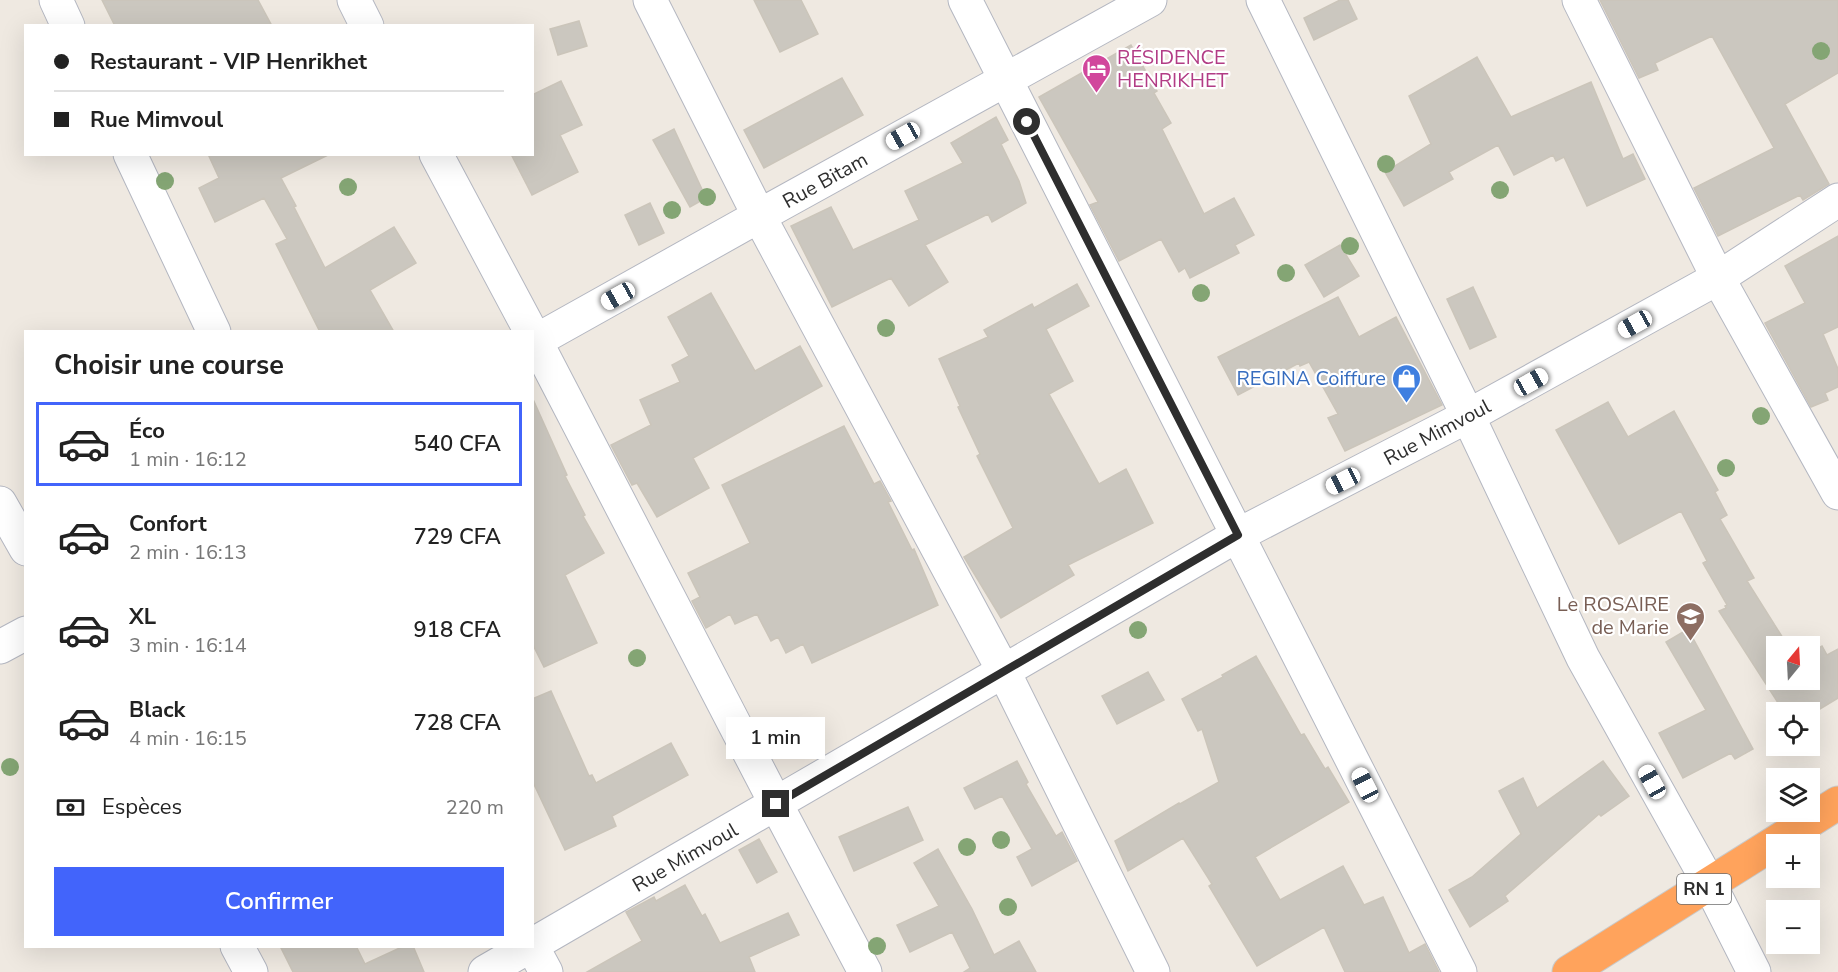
<!DOCTYPE html>
<html lang="fr">
<meta charset="utf-8">
<style>
body{margin:0;font-family:"Nunito Sans",sans-serif;background:#f2f2f2;color:#222;height:100vh;display:flex;flex-direction:column;font-size:22px;white-space:nowrap}
*{box-sizing:border-box;margin:0}
p{font-size:20px;color:#767676}
.icon{flex:none;width:33px;height:33px;fill:none;stroke:currentColor;stroke-width:2;stroke-linecap:round;stroke-linejoin:round}
.map{position:relative;flex:1;overflow:hidden}
.side{position:absolute;left:24px;top:330px;width:510px;height:618px;display:flex;flex-direction:column;background:#fff;border-radius:0px;box-shadow:0 6px 24px #0002}
.side>*{flex:none}
.hud{position:absolute;left:24px;top:24px;width:510px;height:132px;border-radius:0px;box-shadow:0 6px 24px #0002;display:grid;align-content:center;height:132px;padding:0 30px;background:#fff}
.needle{width:39px;rotate:18deg}
.tools{position:absolute;left:1766px;top:636px;display:grid;gap:12px}
.tools a{display:grid;place-items:center;width:54px;height:54px;border-radius:0px;background:#fff;box-shadow:0 6px 24px #0002;font-size:30px}
.end{position:absolute;width:27px;height:27px;margin:-14px;border:8px solid #2e2e2e;background:#fff;box-shadow:0 0 0 3px #fff}
.from{border-radius:50%}
.bubble{position:absolute;height:42px;border-radius:0px;background:#fff;box-shadow:0 6px 24px #0002;font-size:20px;font-weight:600;line-height:42px;text-align:center}
.car{position:absolute;width:18px;height:36px;margin:-18px -9px;border-radius:8px;box-shadow:0 0 4px 2px #0007;background:linear-gradient(#fff 24%,#345 0 40%,#fff 0 76%,#345 0 86%,#fff 0)}
.hud b{display:flex;align-items:center;gap:21px;height:57px;font-size:22px}
.hud b+b{border-top:2px solid #e0e0e0}
.hud i{width:15px;height:15px;background:#222}
ul{padding:0;list-style:none}
li{display:flex;align-items:center;gap:18px;height:84px;margin:0 12px 9px;padding:0 18px;border:3px solid transparent;border-radius:0px}
li div{flex:1}
li b{display:block;font-size:22px}
li em{font-style:normal;font-weight:600}
li.current{border-color:#4264fb}
li>.icon{width:54px;height:54px;stroke-width:1.5}
h2{padding:0 30px;font-size:27px;line-height:72px}
.pay{display:flex;align-items:center;gap:15px;height:66px;padding:0 30px;font-size:22px}
.pay p{margin-inline-start:auto}
.primary-button{display:flex;gap:12px;margin-top:auto;padding:12px 30px}
.primary-button a{flex:1;height:69px;border-radius:0px;background:#4264fb;color:#fff;font-size:24px;font-weight:600;line-height:69px;text-align:center}
.map>svg:first-child{display:block}
</style>
<div class="map">
<svg width="1838" height="972" viewBox="0 0 1838 972">
<rect width="100%" height="100%" fill="#efe9e1"/>
<path fill="#cbc7bf" stroke="#cbc5ba" stroke-width="1.5" d="M102,0H258L272,26H115Z
M754,0H801L818,34L780,52Z
M1340,0H1348L1357,19L1314,40L1304,18Z
M1600,0H1838V73L1785,104L1829,184L1803,200L1800,195L1718,236L1694,188L1774,148L1712,36L1655,63L1658,70L1639,78Z
M579,21L587,46L558,55L550,29Z
M1131,45L1157,91L1154,93L1171,123L1162,129L1204,214L1234,198L1254,235L1235,245L1239,253L1190,278L1185,268L1179,272L1161,239L1119,261L1090,205L1098,202L1039,97Z
M1477,57L1511,117L1591,82L1623,159L1633,154L1645,179L1587,206L1564,157L1556,161L1553,155L1514,175L1498,145L1449,172L1453,179L1404,206L1385,172L1431,144L1409,96Z
M842,78L863,115L764,168L744,130Z
M561,81L582,125L560,135L578,172L532,195L511,154H532V95Z
M996,117L1008,140L1001,144L1019,181L1026,203L992,222L988,214L925,245L948,282L909,306L891,278L832,307L791,226L831,207L853,250L919,220L905,191L963,163L951,143Z
M674,129L706,198L690,207L653,140Z
M208,154H330L281,178L296,206L294,207L325,268L394,227L416,263L370,290L394,332H320L276,244L287,239L264,198L215,222L199,188L219,178Z
M650,203L664,233L639,245L625,215Z
M1838,236V327L1823,334L1838,369V387L1825,393L1828,400L1811,407L1765,323L1805,303L1785,266Z
M1340,245L1359,276L1324,297L1305,265Z
M1077,284L1089,306L1046,329L1073,381L1049,394L1099,484L1126,469L1153,523L1068,565L1074,575L1001,618L964,557L1013,528L977,456L980,454L958,407L960,406L939,359L988,337L984,330L1032,304L1034,308Z
M1473,287L1496,337L1470,349L1447,299Z
M711,293L755,371L800,346L822,386L693,458L709,488L657,517L637,483L632,485L611,445L651,425L640,400L680,382L672,365L689,356L668,317Z
M1338,297L1359,337L1396,317L1442,405L1345,451L1328,418L1338,414L1309,362L1300,366L1299,363L1238,395L1218,357Z
M532,397L567,475L565,476L585,515L583,516L604,553L565,575L597,643L544,667L532,643Z
M1608,402L1628,437L1674,411L1718,490L1715,492L1727,515L1720,519L1754,578L1747,581L1788,646H1776V680H1809V654L1822,646L1827,655L1838,649V698L1815,712H1784L1719,611L1726,608L1725,606L1727,605L1703,563L1707,561L1681,511L1619,544L1556,430Z
M844,426L874,484L880,481L891,501L888,502L912,550L914,549L938,605L812,663L803,644L786,653L778,637L771,641L757,614L735,624L730,614L706,628L692,601L700,597L688,573L750,543L722,485Z
M1688,629L1753,749L1735,759L1731,753L1683,778L1659,733L1706,710L1666,642Z
M1256,656L1301,735L1304,734L1325,769L1328,767L1349,802L1255,857L1280,900L1343,866L1364,905L1383,897L1409,953L1425,944L1439,972H1345L1324,927L1257,966L1209,886L1212,884L1183,838L1128,871L1115,841L1179,803L1180,804L1219,782L1202,729L1198,731L1182,699L1223,677L1222,675Z
M1148,672L1164,700L1117,724L1102,696Z
M551,691L589,776L592,775L596,783L671,743L688,775L612,816L616,826L565,850L532,780V699Z
M1017,761L1028,782L1026,784L1056,836L1062,832L1077,861L1032,886L1017,857L1032,849L1002,796L975,809L964,788Z
M1603,761L1629,796L1601,816L1599,814L1505,896L1508,901L1470,927L1449,890L1472,877L1521,834L1499,791L1523,778L1537,808Z
M908,807L923,840L854,871L839,837Z
M759,839L777,872L757,883L739,850Z
M938,849L972,909L994,955L1019,941L1036,972H964L970,968L952,932L910,952L897,925L939,906L914,863Z
M685,885L702,916L705,914L720,943L788,913L799,935L749,957L755,972H587L642,941L626,912L654,897L656,901Z
M280,946H356L365,964L404,946H413L424,972H293Z"/>
<g fill="none" stroke-linecap="round" stroke-linejoin="round">
<defs>
<path id="minor" d="M56,0L68,26
M354,0L367,26
M650,0L759,216L1004,672L1153,972
M965,0L1460,972
M1263,0L1468,416L1583,658L1710,885L1754,972
M1579,0L1718,278L1838,493
M130,154L214,332
M436,154L531,332
M532,334L776,804L865,972
M532,343L759,216L1150,0
M0,503L26,549
M0,647L26,633
M532,945L1238,535L1468,416L1718,278L1838,200
M237,946L251,972
M532,946L546,972
M485,972L530,946"/>
<path id="highway" d="M1569,972L1838,803"/>
</defs>
<use href="#minor" stroke="#b4b7c1" stroke-width="35"/>
<use href="#highway" stroke="#c9c9c9" stroke-width="35"/>
<use href="#minor" stroke="#fff" stroke-width="33"/>
<use href="#highway" stroke="#ffa35c" stroke-width="33"/>
</g>
<g fill="#84a574">
<circle cx="1821" cy="51" r="9"/>
<circle cx="1386" cy="164" r="9"/>
<circle cx="165" cy="181" r="9"/>
<circle cx="348" cy="187" r="9"/>
<circle cx="1500" cy="190" r="9"/>
<circle cx="707" cy="197" r="9"/>
<circle cx="672" cy="210" r="9"/>
<circle cx="1350" cy="246" r="9"/>
<circle cx="1286" cy="273" r="9"/>
<circle cx="1201" cy="293" r="9"/>
<circle cx="886" cy="328" r="9"/>
<circle cx="1761" cy="416" r="9"/>
<circle cx="1726" cy="468" r="9"/>
<circle cx="1138" cy="630" r="9"/>
<circle cx="637" cy="658" r="9"/>
<circle cx="10" cy="767" r="9"/>
<circle cx="1001" cy="840" r="9"/>
<circle cx="967" cy="847" r="9"/>
<circle cx="1008" cy="907" r="9"/>
<circle cx="877" cy="946" r="9"/>
</g>
<g fill="none" stroke-linecap="round" stroke-linejoin="round">
<path stroke="#2e2e2e" stroke-width="8" d="M776,804L1238,535L1027,122"/>
</g>
<defs>
<symbol id="hotel-pin" viewBox="-11 -11 22 30"><path d="M0 17L-7.5 6A9.5 9.5 0 1 1 7.5 6Z" fill="#d1479c" stroke="#fff"/><path d="M-6-4.5h1.5V1H6V5H4.5V3h-9V5H-6ZM-4 0a1.8 1.8 0 1 1 3.6 0ZM.5 0V-2.5h3Q6-2.5 6 0Z" fill="#fff"/></symbol>
<symbol id="shop-pin" viewBox="-11 -11 22 30"><path d="M0 17L-7.5 6A9.5 9.5 0 1 1 7.5 6Z" fill="#3f7fe0" stroke="#fff"/><path d="M-5-2.5h2.3a2.7 3.5 0 0 1 5.4 0H5L5.5 6h-11ZM-1.5-2.5h3a1.5 2.3 0 0 0-3 0Z" fill="#fff"/></symbol>
<symbol id="school-pin" viewBox="-11 -11 22 30"><path d="M0 17L-7.5 6A9.5 9.5 0 1 1 7.5 6Z" fill="#8d6e63" stroke="#fff"/><path d="M0-5L7-2L0 1L-7-2ZM-4 1L0 2.5L4 1V4Q0 6-4 4Z" fill="#fff"/></symbol>
</defs>
<g fill-rule="evenodd">
<use href="#hotel-pin" x="1080" y="52" width="33" height="45"/>
<use href="#shop-pin" x="1390" y="362" width="33" height="45"/>
<use href="#school-pin" x="1674" y="600" width="33" height="45"/>
</g>
<g text-anchor="middle" stroke-width="4.5" stroke-linejoin="round" paint-order="stroke">
<rect fill="#fff" stroke="#6d6d6d" stroke-width="1.5" x="1677" y="874" width="54" height="30" rx="4.5"/>
<g font-size="18" font-weight="bold" fill="#2e2e2e">
<text x="1704" y="895">RN 1</text>
</g>
<g font-size="20" fill="#b23c85" stroke="#fff" text-anchor="start">
<text x="1117" y="64">RÉSIDENCE<tspan x="1117" dy="23">HENRIKHET</tspan></text>
</g>
<g font-size="20" fill="#2e2e2e" stroke="#fff">
<text transform="translate(825 180) rotate(-29)" y="7">Rue Bitam</text>
<text transform="translate(1437 432) rotate(-28)" y="7">Rue Mimvoul</text>
<text transform="translate(685 857) rotate(-30)" y="7">Rue Mimvoul</text>
</g>
<g font-size="20" fill="#366cbe" stroke="#fff" text-anchor="end">
<text x="1386" y="385">REGINA Coiffure</text>
</g>
<g font-size="20" fill="#785e54" stroke="#fff" text-anchor="end">
<text x="1669" y="611">Le ROSAIRE<tspan x="1669" dy="23">de Marie</tspan></text>
</g>
</g>
</svg>
<div class="tools">
<a><svg class="needle" viewBox="-14 -14 28 28"><path d="M0-13l5 13h-10z" fill="#e53935"/><path d="M0 13l5-13h-10z" fill="#767676"/></svg></a>
<a><svg class="icon" aria-label="locate" viewBox="0 0 24 24"><circle cx="12" cy="12" r="6"/><path d="M12 2v4M12 18v4M2 12h4M18 12h4"/></svg></a>
<a><svg class="icon" aria-label="layers" viewBox="0 0 24 24"><path d="M12 4l9 5-9 5-9-5zM3 14l9 5 9-5"/></svg></a>
<a>+</a>
<a>−</a>
</div>
<i class="end from" style="left:1027px;top:122px"></i>
<i class="end" style="left:776px;top:804px"></i>
<div class="bubble" style="left:726px;top:717px;width:99px">1 min</div>
<i class="car" style="left:903px;top:136px;rotate:241deg"></i>
<i class="car" style="left:618px;top:296px;rotate:241deg"></i>
<i class="car" style="left:1635px;top:324px;rotate:241deg"></i>
<i class="car" style="left:1531px;top:382px;rotate:61deg"></i>
<i class="car" style="left:1343px;top:481px;rotate:243deg"></i>
<i class="car" style="left:1652px;top:782px;rotate:331deg"></i>
<i class="car" style="left:1365px;top:785px;rotate:333deg"></i>
<div class="hud">
<b><i class="from"></i>Restaurant - VIP Henrikhet</b>
<b><i></i>Rue Mimvoul</b>
</div>
<section class="side">
<h2>Choisir une course</h2>
<ul>
<li class="current"><svg class="icon" aria-label="car" viewBox="0 0 24 24"><path d="M5 17H2v-5l4-1 3-4h7l3 4 3 1v5h-3M9 17h6M6 11h13"/><circle cx="7" cy="17" r="2"/><circle cx="17" cy="17" r="2"/></svg><div><b>Éco</b><p>1 min · 16:12</p></div><em>540 CFA</em></li>
<li><svg class="icon" aria-label="car" viewBox="0 0 24 24"><path d="M5 17H2v-5l4-1 3-4h7l3 4 3 1v5h-3M9 17h6M6 11h13"/><circle cx="7" cy="17" r="2"/><circle cx="17" cy="17" r="2"/></svg><div><b>Confort</b><p>2 min · 16:13</p></div><em>729 CFA</em></li>
<li><svg class="icon" aria-label="car" viewBox="0 0 24 24"><path d="M5 17H2v-5l4-1 3-4h7l3 4 3 1v5h-3M9 17h6M6 11h13"/><circle cx="7" cy="17" r="2"/><circle cx="17" cy="17" r="2"/></svg><div><b>XL</b><p>3 min · 16:14</p></div><em>918 CFA</em></li>
<li><svg class="icon" aria-label="car" viewBox="0 0 24 24"><path d="M5 17H2v-5l4-1 3-4h7l3 4 3 1v5h-3M9 17h6M6 11h13"/><circle cx="7" cy="17" r="2"/><circle cx="17" cy="17" r="2"/></svg><div><b>Black</b><p>4 min · 16:15</p></div><em>728 CFA</em></li>
</ul>
<div class="pay"><svg class="icon" aria-label="cash" viewBox="0 0 24 24"><path d="M3 7h18v10H3z"/><circle cx="12" cy="12" r="2"/></svg>Espèces<p>220 m</p></div>
<div class="primary-button"><a>Confirmer</a></div>
</section>
</div>
